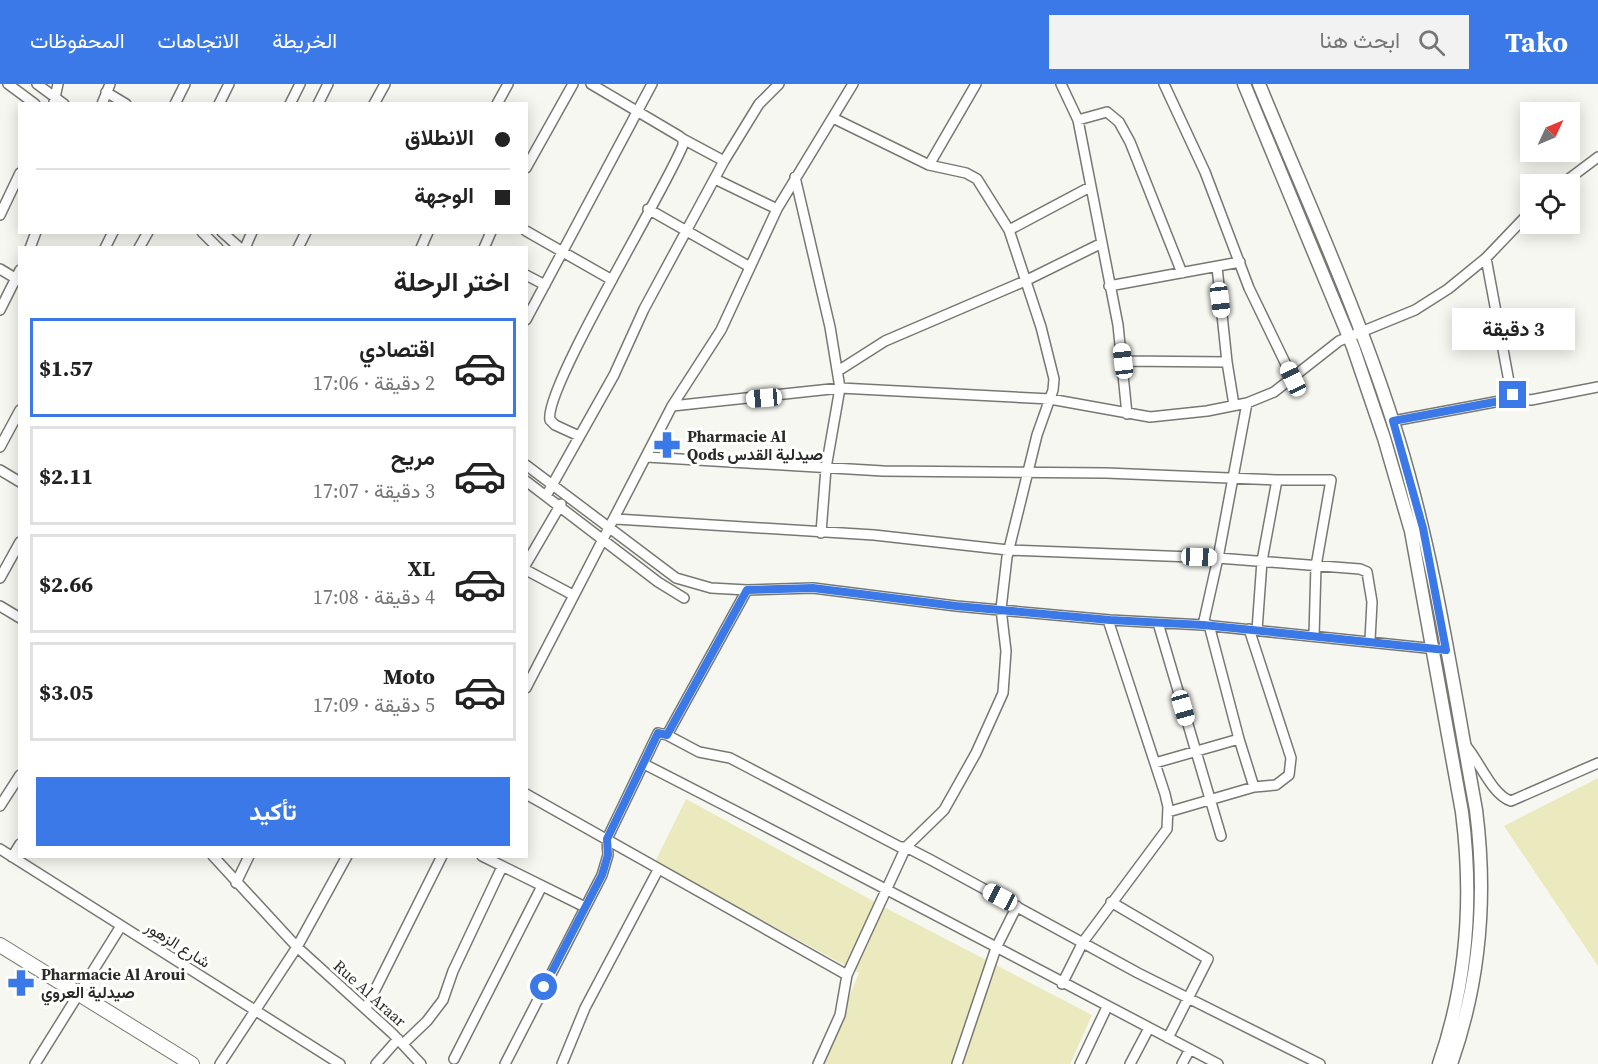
<!DOCTYPE html>
<html lang="ar">
<meta charset="utf-8">
<style>
body{margin:0;font-family:"Source Serif 4",Vazirmatn,serif;background:#f2f2f2;color:#222;direction:rtl;height:100vh;display:flex;flex-direction:column;font-size:22px;white-space:nowrap}
*{box-sizing:border-box;margin:0}
p{font-size:20px;color:#767676}
.icon{flex:none;width:33px;height:33px;fill:none;stroke:currentColor;stroke-width:2;stroke-linecap:round;stroke-linejoin:round}
.map{position:relative;flex:1;overflow:hidden;direction:ltr}
.sheet{position:absolute;left:18px;top:162px;width:510px;height:612px;display:flex;flex-direction:column;background:#fff;border-radius:0px;box-shadow:0 3px 15px #0003;direction:rtl}
.sheet>*{flex:none}
.top-card{position:absolute;left:18px;top:18px;width:510px;height:132px;border-radius:0px;box-shadow:0 3px 15px #0003;direction:rtl;display:grid;align-content:center;height:132px;padding:0 18px;background:#fff}
.needle{width:39px;rotate:46deg}
.controls{position:absolute;left:1520px;top:18px;display:grid;gap:12px}
.controls a{display:grid;place-items:center;width:60px;height:60px;border-radius:0px;background:#fff;box-shadow:0 3px 15px #0003;font-size:30px}
.end{position:absolute;width:27px;height:27px;margin:-14px;border:8px solid #3a79e7;background:#fff;box-shadow:0 0 0 3px #fff}
.from{border-radius:50%}
.bubble{position:absolute;height:42px;border-radius:0px;background:#fff;box-shadow:0 3px 15px #0003;font-size:20px;font-weight:700;line-height:42px;text-align:center;direction:rtl}
.car{position:absolute;width:18px;height:36px;margin:-18px -9px;border-radius:8px;box-shadow:0 0 4px 2px #0007;background:linear-gradient(#fff 24%,#345 0 40%,#fff 0 76%,#345 0 86%,#fff 0)}
.top-card b{display:flex;align-items:center;gap:21px;height:57px;font-size:22px}
.top-card b+b{border-top:2px solid #e0e0e0}
.top-card i{width:15px;height:15px;background:#222}
ul{padding:0;list-style:none}
li{display:flex;align-items:center;gap:18px;height:99px;margin:0 12px 9px;padding:0 6px;border:3px solid #e0e0e0;border-radius:0px}
li div{flex:1}
li b{display:block;font-size:22px}
li em{font-style:normal;font-weight:700}
li.on{border-color:#3a79e7}
li>.icon{width:54px;height:54px;stroke-width:1.5}
h2{padding:0 18px;font-size:27px;line-height:72px}
.action{display:flex;gap:12px;margin-top:auto;padding:12px 18px}
.action a{flex:1;height:69px;border-radius:0px;background:#3a79e7;color:#fff;font-size:24px;font-weight:700;line-height:69px;text-align:center}
header{display:flex;align-items:center;gap:36px;box-sizing:border-box;height:84px;padding:0 30px;background:#3a79e7;color:#fff}
header strong{font-size:28px}
nav{display:flex;gap:33px;margin-inline-start:auto;font-size:21px}
.search{width:420px;height:54px;background:#f2f2f2;display:flex;align-items:center;gap:15px;box-sizing:border-box;padding:0 21px;border-radius:0px;color:#767676;font-size:22px}
.map>svg:first-child{display:block}
</style>
<header>
<strong>Tako</strong>
<div class="search"><svg class="icon" aria-label="search" viewBox="0 0 24 24"><circle cx="10" cy="10" r="6"/><path d="M15 15l6 6"/></svg>ابحث هنا</div>
<nav><a>الخريطة</a><a>الاتجاهات</a><a>المحفوظات</a></nav>
</header>
<div class="map">
<svg width="1598" height="980" viewBox="0 0 1598 980">
<rect width="100%" height="100%" fill="#f7f7f1"/>
<path fill="#ebe9be" d="M1598,694V882L1504,742Z
M686,715L886,824L1092,931L1070,980H821L859,889L655,778Z"/>
<g fill="none" stroke-linecap="round" stroke-linejoin="round">
<defs>
<path id="street" d="M8,0L35,20
M37,0L64,20
M1061,0L1078,36L1118,241L1127,330
M1164,0L1205,88L1249,204L1293,295
M106,8L126,20
M54,18L58,0
M102,20L110,0
M175,20L185,0
M219,20L229,0
M290,20L300,0
M318,20L328,0
M374,20L385,0
M497,20L508,0
M833,34L929,81L966,89L977,95L1009,146L1041,243L1054,295L1053,306L1037,351L1007,473L1001,525L1006,567L1003,609L976,669L944,726L906,763L847,891
M1078,36L1107,28L1119,38L1130,58L1182,189
M683,55L724,77
M929,81L976,0
M526,84L573,0
M795,93L830,243L840,304L826,384L821,449
M715,95L777,125
M1562,100L1598,73
M648,125L750,183
M0,131L20,89
M1009,146L1090,103
M526,147L612,196
M202,148L218,164
M222,148L240,164
M30,164L36,148
M105,164L113,148
M139,164L148,148
M245,164L252,148
M298,164L306,148
M421,164L428,148
M484,164L491,148
M1486,174L1510,303L1516,314
M1217,183L1227,278
M0,185L20,197
M526,191L545,201
M1109,202L1240,178
M0,226L20,186
M526,236L652,0
M1123,277L1227,278L1234,321
M838,287L885,257L1025,197L1100,160
M672,322L840,304L1050,315L1150,333L1207,327L1247,319L1274,308L1339,257L1415,226L1448,205L1486,174L1530,128
M1393,337L1516,314L1531,316L1598,303
M579,352L555,341L550,336C543,306 666,105 683,61V55L679,52L591,0
M0,363L20,326
M647,373L883,387L1106,389L1277,396H1331L1316,482L1314,552
M526,381L676,494L711,504L747,506L813,504L956,522L1110,536L1203,541L1446,566
M0,386L20,398
M526,397L658,498L684,514
M546,412L614,291L644,225L724,77L759,20L779,0
M616,435L874,451L1008,466L1218,474L1360,485L1367,488L1372,518L1370,556
M526,480L561,420
M526,486L573,511
M0,494L20,458
M0,522L20,534
M1158,539L1221,752
M1203,541L1218,474L1247,319
M1257,546L1262,477L1277,396
M526,604L672,322L721,246L777,125L853,0
M667,651L747,506
M1239,655L1254,703L1276,701L1289,691L1291,674L1249,545
M1466,662C1480,678 1492,711 1511,717L1598,679
M1155,679L1239,655L1209,541
M644,680C836,778 1027,879 1218,980
M526,710L847,891L840,931L818,980
M0,722L20,691
M1168,728L1254,703
M0,765L340,980
M213,772L297,863L392,949L421,980
M482,772L585,823
M12,773L20,760
M236,799L249,772
M1111,818L1208,875L1168,954
M1062,900L1083,858L1167,745L1168,723L1165,710L1108,536
M366,924L442,772
M403,960L427,937L443,916L453,887L502,783
M454,975L542,802
M35,980L121,842
M220,980L297,863L347,772
M376,980L398,955
M505,980L602,791L608,771L607,755L658,649L667,651L699,668L730,674L900,763H906L931,776L1138,889L1320,980
M562,980L585,924L658,786
M957,980L996,864L1017,822
M1080,980L1107,923
M1130,980L1149,944
M1182,980L1190,965"/>
<path id="secondary" d="M1244,0L1353,263L1384,354L1411,447L1462,728C1473,813 1467,899 1439,980
M1259,0C1307,117 1361,233 1398,354C1435,475 1453,601 1476,726C1487,812 1480,898 1451,980"/>
<path id="primary" d="M0,861L192,980"/>
</defs>
<use href="#street" stroke="#787873" stroke-width="12"/>
<use href="#secondary" stroke="#787873" stroke-width="15"/>
<use href="#primary" stroke="#787873" stroke-width="16"/>
<use href="#street" stroke="#fff" stroke-width="9"/>
<use href="#secondary" stroke="#fff" stroke-width="12"/>
<use href="#primary" stroke="#fff" stroke-width="14"/>
</g>
<g fill="none" stroke-linecap="round" stroke-linejoin="round">
<path stroke="#3a79e7" stroke-width="8" d="M544,903L602,791L608,771L607,755L658,649L667,651L747,506L813,504L956,522L1110,536L1203,541L1446,566L1423,444L1393,337L1516,314L1513,311"/>
</g>
<defs>
<symbol id="pharmacy-bare" viewBox="-9 -9 18 18"><path d="M-2-6h4v4h4v4h-4v4h-4v-4h-4v-4h4Z" fill="#3a79e7" stroke="#fffffe" stroke-width="2.5" paint-order="stroke"/></symbol>
</defs>
<g fill-rule="evenodd">
<use href="#pharmacy-bare" x="648" y="342" width="38" height="38"/>
<use href="#pharmacy-bare" x="2" y="880" width="38" height="38"/>
</g>
<g text-anchor="middle" stroke-width="6" stroke-linejoin="round" paint-order="stroke">
<g font-size="16" font-weight="bold" fill="#2a2a28" stroke="#fffffe" text-anchor="start">
<text x="687" y="358">Pharmacie Al<tspan x="687" dy="18">Qods صيدلية القدس</tspan></text>
<text x="41" y="896">Pharmacie Al Aroui<tspan x="41" dy="18">صيدلية العروي</tspan></text>
</g>
<g font-size="16" fill="#2a2a28" stroke="#fffffe">
<text transform="translate(178 860) rotate(32)" y="6">شارع الزهور</text>
<text transform="translate(370 909) rotate(42)" y="6">Rue Al Araar</text>
</g>
</g>
</svg>
<div class="controls">
<a><svg class="needle" viewBox="-14 -14 28 28"><path d="M0-13l5 13h-10z" fill="#e53935"/><path d="M0 13l5-13h-10z" fill="#767676"/></svg></a>
<a><svg class="icon" aria-label="locate" viewBox="0 0 24 24"><circle cx="12" cy="12" r="6"/><path d="M12 2v4M12 18v4M2 12h4M18 12h4"/></svg></a>
</div>
<i class="end from" style="left:544px;top:903px"></i>
<i class="end" style="left:1513px;top:311px"></i>
<div class="bubble" style="left:1452px;top:224px;width:123px">3 دقيقة</div>
<i class="car" style="left:1220px;top:216px;rotate:173deg"></i>
<i class="car" style="left:1123px;top:277px;rotate:353deg"></i>
<i class="car" style="left:1293px;top:295px;rotate:335deg"></i>
<i class="car" style="left:764px;top:314px;rotate:265deg"></i>
<i class="car" style="left:1199px;top:473px;rotate:92deg"></i>
<i class="car" style="left:1183px;top:624px;rotate:164deg"></i>
<i class="car" style="left:1000px;top:813px;rotate:298deg"></i>
<div class="top-card">
<b><i class="from"></i>الانطلاق</b>
<b><i></i>الوجهة</b>
</div>
<section class="sheet">
<h2>اختر الرحلة</h2>
<ul>
<li class="on"><svg class="icon" aria-label="car" viewBox="0 0 24 24"><path d="M5 17H2v-5l4-1 3-4h7l3 4 3 1v5h-3M9 17h6M6 11h13"/><circle cx="7" cy="17" r="2"/><circle cx="17" cy="17" r="2"/></svg><div><b>اقتصادي</b><p>2 دقيقة · 17:06</p></div><em>$1.57</em></li>
<li><svg class="icon" aria-label="car" viewBox="0 0 24 24"><path d="M5 17H2v-5l4-1 3-4h7l3 4 3 1v5h-3M9 17h6M6 11h13"/><circle cx="7" cy="17" r="2"/><circle cx="17" cy="17" r="2"/></svg><div><b>مريح</b><p>3 دقيقة · 17:07</p></div><em>$2.11</em></li>
<li><svg class="icon" aria-label="car" viewBox="0 0 24 24"><path d="M5 17H2v-5l4-1 3-4h7l3 4 3 1v5h-3M9 17h6M6 11h13"/><circle cx="7" cy="17" r="2"/><circle cx="17" cy="17" r="2"/></svg><div><b>XL</b><p>4 دقيقة · 17:08</p></div><em>$2.66</em></li>
<li><svg class="icon" aria-label="car" viewBox="0 0 24 24"><path d="M5 17H2v-5l4-1 3-4h7l3 4 3 1v5h-3M9 17h6M6 11h13"/><circle cx="7" cy="17" r="2"/><circle cx="17" cy="17" r="2"/></svg><div><b>Moto</b><p>5 دقيقة · 17:09</p></div><em>$3.05</em></li>
</ul>
<div class="action"><a>تأكيد</a></div>
</section>
</div>
